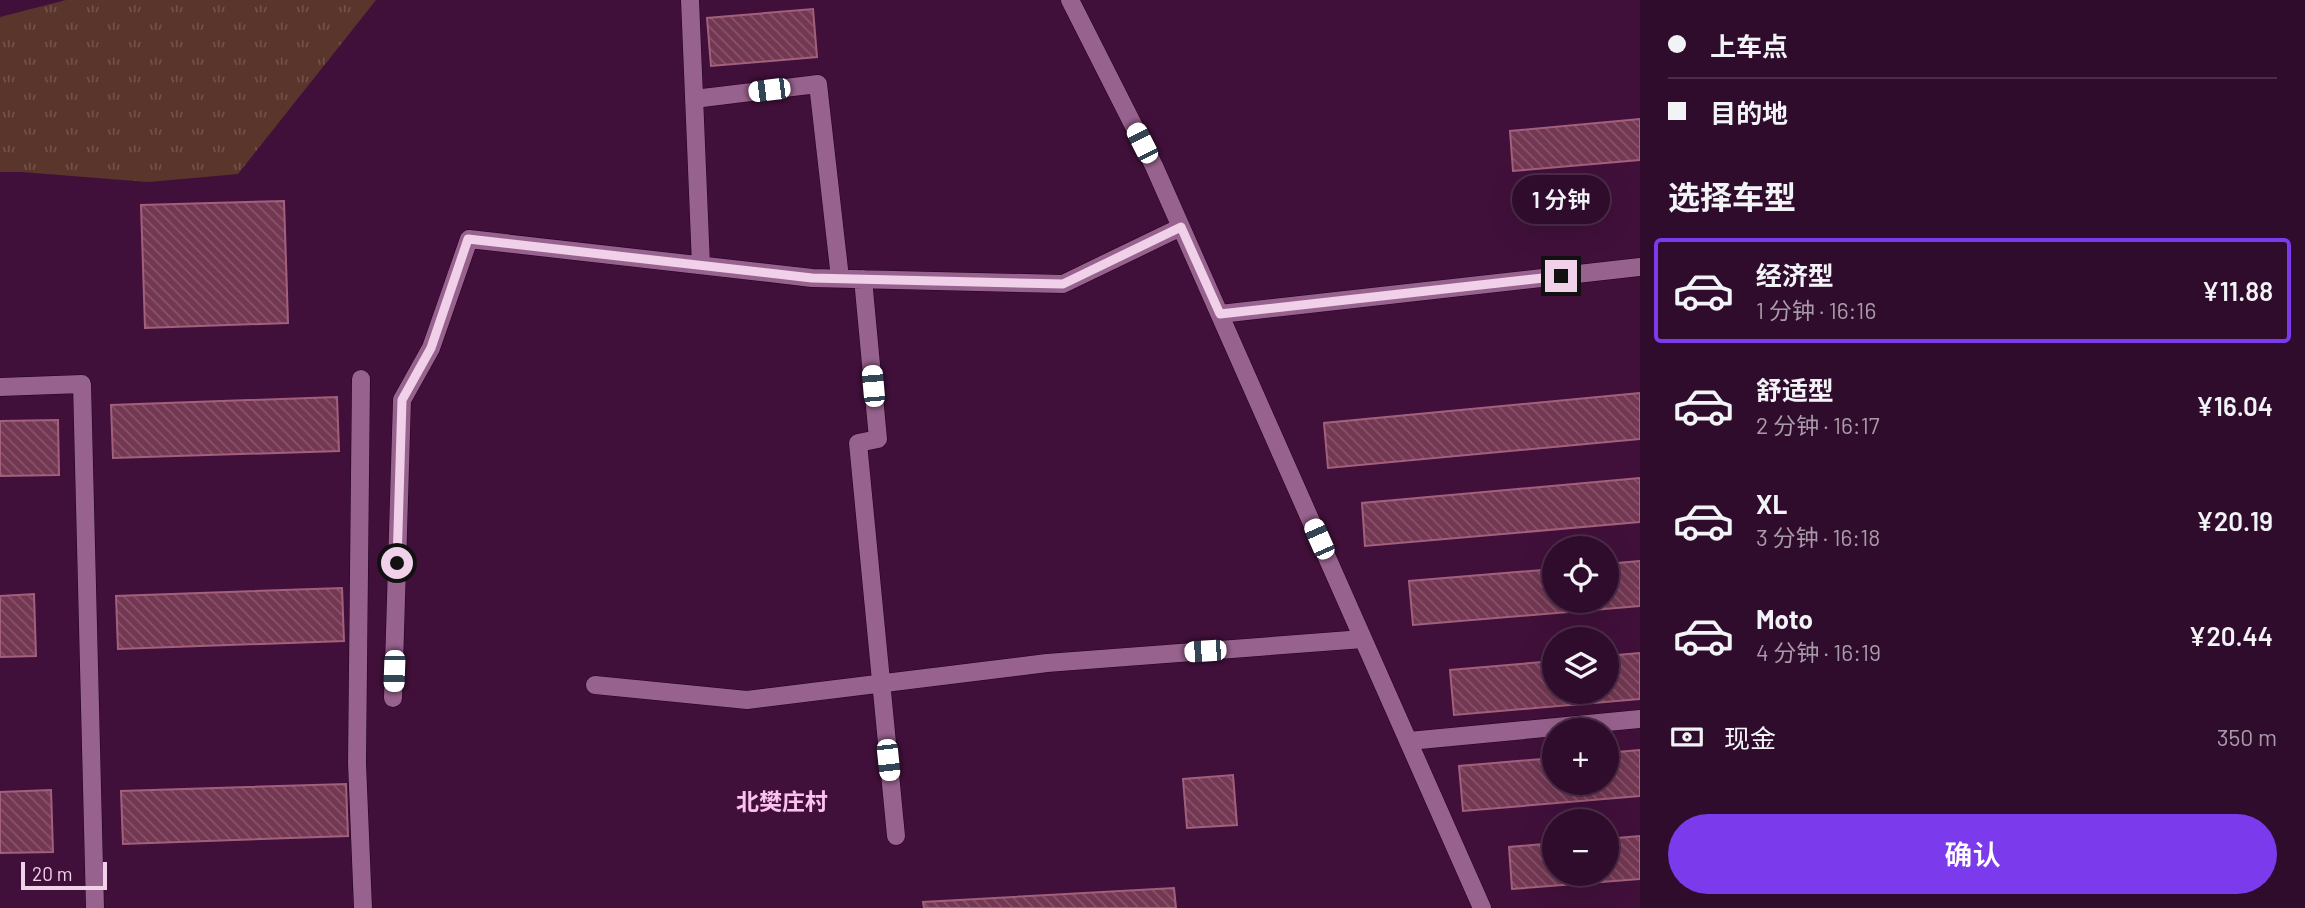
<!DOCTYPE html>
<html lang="zh">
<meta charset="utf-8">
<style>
body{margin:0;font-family:Barlow,"Noto Sans SC",sans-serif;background:#381534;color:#f1f3f6;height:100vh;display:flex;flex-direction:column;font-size:26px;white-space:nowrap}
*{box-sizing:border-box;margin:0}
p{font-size:23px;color:#a89ba9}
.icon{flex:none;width:38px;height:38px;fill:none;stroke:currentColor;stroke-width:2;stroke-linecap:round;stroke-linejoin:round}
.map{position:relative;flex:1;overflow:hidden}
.panel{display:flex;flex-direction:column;background:#300c2c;width:665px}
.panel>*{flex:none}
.top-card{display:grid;align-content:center;height:154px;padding:0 28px;background:#300c2c}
.tools{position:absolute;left:1542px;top:536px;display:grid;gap:14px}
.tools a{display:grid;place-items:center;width:77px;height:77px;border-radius:50%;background:#300c2c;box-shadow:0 7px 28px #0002,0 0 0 2px #4b2c48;font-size:35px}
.scale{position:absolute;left:21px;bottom:18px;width:86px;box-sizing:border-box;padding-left:7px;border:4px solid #f0d1e9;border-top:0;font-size:19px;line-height:24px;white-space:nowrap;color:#f0d1e9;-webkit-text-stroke:5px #40103a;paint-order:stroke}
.end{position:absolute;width:32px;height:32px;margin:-16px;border:9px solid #f0d1e9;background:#111;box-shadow:0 0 0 4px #111}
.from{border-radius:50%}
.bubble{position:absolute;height:49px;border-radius:24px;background:#300c2c;box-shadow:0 7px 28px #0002,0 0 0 2px #4b2c48;font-size:23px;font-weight:600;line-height:49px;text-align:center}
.car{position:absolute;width:21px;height:42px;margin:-21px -10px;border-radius:9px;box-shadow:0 0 5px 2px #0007;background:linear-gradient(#fff 24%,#345 0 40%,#fff 0 76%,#345 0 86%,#fff 0)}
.top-card b{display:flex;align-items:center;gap:24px;height:66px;font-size:26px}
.top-card b+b{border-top:2px solid #4b2c48}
.top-card i{width:18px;height:18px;background:#f1f3f6}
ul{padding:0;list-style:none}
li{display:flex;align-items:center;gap:21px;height:105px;margin:0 14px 10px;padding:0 14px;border:4px solid transparent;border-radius:7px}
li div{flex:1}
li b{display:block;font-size:26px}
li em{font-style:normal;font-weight:600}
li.current{border-color:#7c3aed}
li>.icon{width:63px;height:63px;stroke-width:1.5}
h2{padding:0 28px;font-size:32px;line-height:84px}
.pay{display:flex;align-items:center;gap:18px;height:77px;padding:0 28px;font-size:26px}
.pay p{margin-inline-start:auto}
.button{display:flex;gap:14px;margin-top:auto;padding:14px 28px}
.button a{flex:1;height:80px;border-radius:42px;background:#7c3aed;color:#fff;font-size:28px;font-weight:600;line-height:80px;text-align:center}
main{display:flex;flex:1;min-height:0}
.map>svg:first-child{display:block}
</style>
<main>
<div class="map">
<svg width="1640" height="908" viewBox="0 0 1640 908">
<defs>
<pattern id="grass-tufts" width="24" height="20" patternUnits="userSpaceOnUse" patternTransform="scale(1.75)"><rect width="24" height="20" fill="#5a352c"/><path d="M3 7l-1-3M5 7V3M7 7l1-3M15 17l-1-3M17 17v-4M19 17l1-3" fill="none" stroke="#72514b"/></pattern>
<pattern id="building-back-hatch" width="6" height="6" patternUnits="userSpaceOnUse" patternTransform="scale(1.75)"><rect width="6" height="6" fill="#733752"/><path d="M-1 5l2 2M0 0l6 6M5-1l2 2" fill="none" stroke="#87536b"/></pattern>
</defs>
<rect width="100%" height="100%" fill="#40103a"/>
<path fill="url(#grass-tufts)" d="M66,0H376L238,174L148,182L22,172H0V17Z"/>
<path fill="url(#building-back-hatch)" stroke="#a2607c" stroke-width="2" d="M813,9L817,57L711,66L707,18Z
M1640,119V160L1513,171L1510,131Z
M284,201L288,323L145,328L141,205Z
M1640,393V439L1328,468L1324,423Z
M337,397L339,451L113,458L111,405Z
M58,420L59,475L0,476V421Z
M1640,478V522L1365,546L1362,503Z
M1640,561V606L1413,625L1409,581L1554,569V600H1606V564Z
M342,588L344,641L118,649L116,596Z
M34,594L36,656L0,657V596Z
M1640,653V699L1454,715L1450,670L1554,661V691H1606V656Z
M1640,750V796L1463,811L1459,766L1554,758V782H1606V753Z
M1233,775L1237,825L1187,828L1183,779Z
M346,784L348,836L123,844L121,791Z
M51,790L53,852L0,853V792Z
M1640,836V879L1512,889L1509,847L1554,843V873H1606V839Z
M1174,888L1176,908H924L923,902Z"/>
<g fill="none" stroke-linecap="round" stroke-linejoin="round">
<defs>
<path id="minor" d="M690,0L701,265
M1070,0L1154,166L1482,908
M694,99L818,84L840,278
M863,279L878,439L858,443L896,836
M1220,314L1640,267
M361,379L357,763L363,908
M0,387L82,384L95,908
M595,685L747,700L1047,663L1363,639
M393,698L402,400L431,348L469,239L812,278L1063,284L1181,227
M1409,741L1640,719"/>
</defs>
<use href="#minor" stroke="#22011d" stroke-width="19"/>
<use href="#minor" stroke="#98628e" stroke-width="18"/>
</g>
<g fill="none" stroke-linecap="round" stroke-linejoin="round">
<path stroke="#f0d1e9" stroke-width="9" d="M397,563L402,400L431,348L468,239L812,278L1063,284L1181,227L1220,314L1561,276"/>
</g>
<g text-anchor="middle" stroke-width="7" stroke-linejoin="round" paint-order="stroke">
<g font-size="23" font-weight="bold" fill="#fdc1f1" stroke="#40103a">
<text x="782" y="810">北樊庄村</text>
</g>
</g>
</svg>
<div class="tools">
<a><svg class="icon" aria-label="locate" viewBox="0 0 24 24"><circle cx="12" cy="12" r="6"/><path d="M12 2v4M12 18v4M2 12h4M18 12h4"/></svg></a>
<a><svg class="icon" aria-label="layers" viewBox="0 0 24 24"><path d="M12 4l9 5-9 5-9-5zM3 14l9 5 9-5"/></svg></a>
<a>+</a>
<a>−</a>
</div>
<div class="scale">20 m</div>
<i class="end from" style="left:397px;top:563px"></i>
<i class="end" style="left:1561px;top:276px"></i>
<div class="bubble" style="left:1512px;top:175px;width:98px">1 分钟</div>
<i class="car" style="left:769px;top:90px;rotate:263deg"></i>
<i class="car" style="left:1142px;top:143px;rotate:333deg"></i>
<i class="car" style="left:873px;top:386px;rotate:355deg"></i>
<i class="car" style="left:1319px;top:539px;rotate:336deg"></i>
<i class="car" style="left:1205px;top:651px;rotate:266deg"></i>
<i class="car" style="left:394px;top:671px;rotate:182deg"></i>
<i class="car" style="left:888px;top:760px;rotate:174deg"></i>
</div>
<section class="panel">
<div class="top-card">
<b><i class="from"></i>上车点</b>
<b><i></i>目的地</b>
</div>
<h2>选择车型</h2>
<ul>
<li class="current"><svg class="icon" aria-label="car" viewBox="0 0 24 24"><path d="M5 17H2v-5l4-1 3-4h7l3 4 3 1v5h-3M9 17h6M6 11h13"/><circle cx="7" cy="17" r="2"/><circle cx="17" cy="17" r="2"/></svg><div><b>经济型</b><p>1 分钟 · 16:16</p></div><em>¥11.88</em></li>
<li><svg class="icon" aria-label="car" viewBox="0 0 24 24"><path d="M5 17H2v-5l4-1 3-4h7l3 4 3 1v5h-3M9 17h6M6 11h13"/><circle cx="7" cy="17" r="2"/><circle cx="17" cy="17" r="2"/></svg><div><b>舒适型</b><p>2 分钟 · 16:17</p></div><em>¥16.04</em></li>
<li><svg class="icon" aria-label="car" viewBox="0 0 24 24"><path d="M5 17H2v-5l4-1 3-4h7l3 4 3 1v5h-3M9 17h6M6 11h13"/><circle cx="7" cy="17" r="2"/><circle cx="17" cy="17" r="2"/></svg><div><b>XL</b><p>3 分钟 · 16:18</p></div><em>¥20.19</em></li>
<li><svg class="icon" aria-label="car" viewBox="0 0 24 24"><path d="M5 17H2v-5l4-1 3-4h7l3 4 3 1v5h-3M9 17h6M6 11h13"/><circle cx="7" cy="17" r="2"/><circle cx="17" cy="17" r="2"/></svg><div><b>Moto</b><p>4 分钟 · 16:19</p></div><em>¥20.44</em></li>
</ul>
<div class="pay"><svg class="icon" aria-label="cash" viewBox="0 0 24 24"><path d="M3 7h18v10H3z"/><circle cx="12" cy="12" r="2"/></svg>现金<p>350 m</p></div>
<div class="button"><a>确认</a></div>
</section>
</main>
